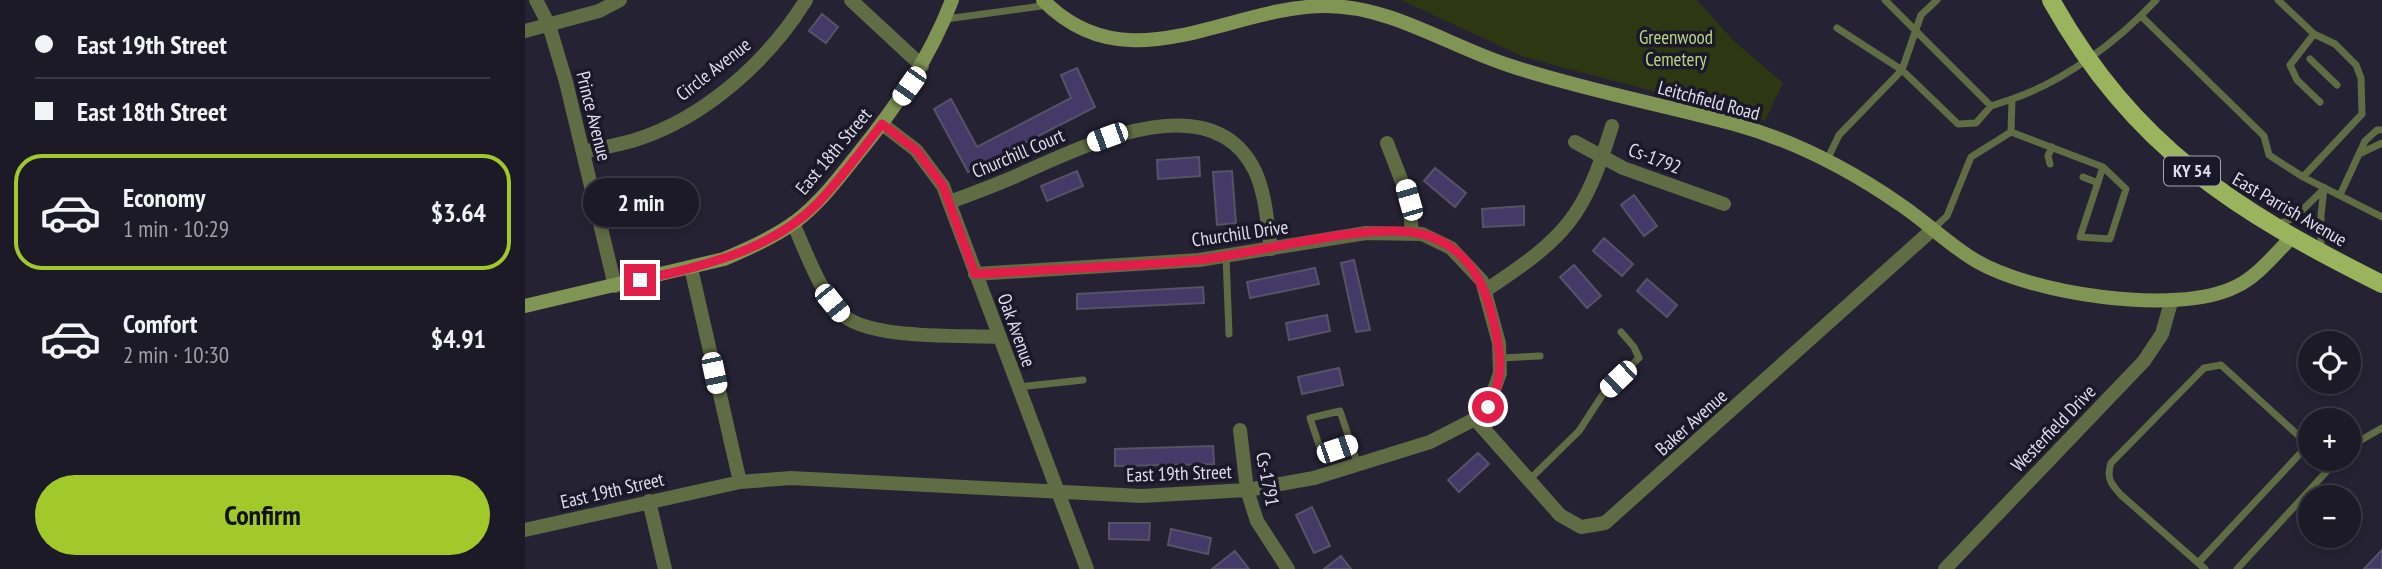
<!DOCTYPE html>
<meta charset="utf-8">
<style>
body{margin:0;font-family:"PT Sans Narrow",sans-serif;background:#292732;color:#f1f3f6;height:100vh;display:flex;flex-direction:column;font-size:26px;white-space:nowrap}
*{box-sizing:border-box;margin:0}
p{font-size:23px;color:#a0a1a7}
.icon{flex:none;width:38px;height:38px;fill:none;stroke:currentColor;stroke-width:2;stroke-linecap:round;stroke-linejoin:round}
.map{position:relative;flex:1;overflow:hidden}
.sheet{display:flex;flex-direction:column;background:#1c1a26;width:525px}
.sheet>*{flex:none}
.hud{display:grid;align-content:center;height:154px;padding:0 35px;background:#1c1a26}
.tools{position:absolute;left:1773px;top:331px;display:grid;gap:14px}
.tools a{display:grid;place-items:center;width:63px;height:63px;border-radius:50%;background:#1c1a26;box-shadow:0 4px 10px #0003,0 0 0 2px #3a3843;font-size:35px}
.end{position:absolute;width:32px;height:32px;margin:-16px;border:9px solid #e11d48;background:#fff;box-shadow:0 0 0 4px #fff}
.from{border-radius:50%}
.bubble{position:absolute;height:49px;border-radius:24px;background:#1c1a26;box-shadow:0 4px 10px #0003,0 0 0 2px #3a3843;font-size:23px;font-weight:700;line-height:49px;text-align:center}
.car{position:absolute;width:21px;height:42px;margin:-21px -10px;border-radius:9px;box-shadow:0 0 5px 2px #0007;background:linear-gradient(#fff 24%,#345 0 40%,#fff 0 76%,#345 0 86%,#fff 0)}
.hud b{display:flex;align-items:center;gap:24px;height:66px;font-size:26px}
.hud b+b{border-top:2px solid #3a3843}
.hud i{width:18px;height:18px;background:#f1f3f6}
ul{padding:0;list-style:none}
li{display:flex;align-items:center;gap:21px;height:116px;margin:0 14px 10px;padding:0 21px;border:4px solid transparent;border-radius:28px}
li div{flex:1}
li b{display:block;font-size:26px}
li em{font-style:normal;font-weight:700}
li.on{border-color:#a1c92a}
li>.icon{width:63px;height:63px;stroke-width:1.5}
.primary-button{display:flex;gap:14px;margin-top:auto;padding:14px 35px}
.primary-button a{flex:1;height:80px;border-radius:42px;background:#a1c92a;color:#111;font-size:28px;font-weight:700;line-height:80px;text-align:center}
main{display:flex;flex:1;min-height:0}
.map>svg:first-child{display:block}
</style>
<main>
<section class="sheet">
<div class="hud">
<b><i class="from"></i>East 19th Street</b>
<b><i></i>East 18th Street</b>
</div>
<ul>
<li class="on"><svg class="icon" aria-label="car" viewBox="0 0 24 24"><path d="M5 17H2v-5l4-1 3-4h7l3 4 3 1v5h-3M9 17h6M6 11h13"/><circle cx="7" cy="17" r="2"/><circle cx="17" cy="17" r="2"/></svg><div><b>Economy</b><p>1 min · 10:29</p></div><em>$3.64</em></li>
<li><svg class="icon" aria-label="car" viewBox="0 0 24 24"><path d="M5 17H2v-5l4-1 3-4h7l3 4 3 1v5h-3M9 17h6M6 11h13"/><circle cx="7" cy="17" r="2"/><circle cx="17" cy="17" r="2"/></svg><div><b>Comfort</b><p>2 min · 10:30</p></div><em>$4.91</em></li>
</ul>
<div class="primary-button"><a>Confirm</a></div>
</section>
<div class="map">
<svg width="1857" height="569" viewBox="0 0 1857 569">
<rect width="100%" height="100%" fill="#252233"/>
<path fill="#2d3813" d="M876,0H1172L1208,40L1258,83L1240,121L999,57Z"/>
<path fill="#433a68" stroke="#565367" stroke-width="2" d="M297,14L313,27L301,43L284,31Z
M552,68L570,107L443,172L409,109L426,99L452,147L546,98L536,75Z
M674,157L675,176L633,179L632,160Z
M910,168L941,193L930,207L899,181Z
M552,171L558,186L522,201L516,186Z
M707,171L711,223L692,225L688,172Z
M1109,195L1132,226L1119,236L1096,205Z
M999,206V225L958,227L957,209Z
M1079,238L1108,264L1097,276L1068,251Z
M829,260L845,330L831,332L816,263Z
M1049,265L1076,296L1062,308L1035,277Z
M790,268L794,284L725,298L722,282Z
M1122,279L1152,305L1142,317L1112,291Z
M678,287L679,303L552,309V294Z
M802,315L805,331L764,340L761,323Z
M814,368L818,385L777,394L773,377Z
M688,446L689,464L590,466V449Z
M953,453L964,464L934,492L923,480Z
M787,507L805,546L789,553L771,515Z
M584,523H625L624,540L584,539Z
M646,529L686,538L683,554L643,545Z
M1857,550V569H1839Z
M710,551L724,569H687Z
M816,556L826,569H799Z"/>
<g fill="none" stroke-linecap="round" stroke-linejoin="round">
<path stroke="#5f6c44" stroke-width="7" d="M1360,0L1466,106
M1616,16L1739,136L1744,155L1778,177L1837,114L1836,78L1831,65L1810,44L1789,34L1753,0
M421,19L524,5
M1312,28L1377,70L1396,15L1412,0
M1789,34L1765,65L1772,80L1795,102
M1785,59L1812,85
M1486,132L1578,167L1601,189L1585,239L1555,237L1578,167
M1834,154L1857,143
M1302,160L1314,135L1377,70L1433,124L1451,123L1466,106L1487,99
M1525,164L1523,156L1527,147
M1558,177L1573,183
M1778,177L1857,217
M1815,195L1840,141L1852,130H1857
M1751,225L1769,218L1800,188
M1408,229L1422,216L1446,157L1486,132L1487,99C1540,81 1593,41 1631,0
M1796,249V215L1799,188
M701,256L704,334
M976,358L1015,356
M493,387L558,380
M826,444L797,454L785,418L815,411L833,465
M1824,447L1857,428
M1799,458L1807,466
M1004,480L1054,431L1082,388L1114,358L1109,347L1096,332
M1673,563L1784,444
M1680,569L1596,495C1586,484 1581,478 1586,463L1679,368L1696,365L1785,446
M1712,569L1814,458"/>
<path stroke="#5f6c44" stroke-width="14" d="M11,0L24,25L41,82L90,286
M326,0L397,66
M0,31L74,11L95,0
M357,124L391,150L418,186L562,569
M1050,142L1098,168L1199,204
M862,143L884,200L887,232
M58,152C75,148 93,145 110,140C180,118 243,61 281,0
M425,202C446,194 468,186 489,177C552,149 686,80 730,171C741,195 742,223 746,249
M268,223C281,252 294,290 316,313C341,340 436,335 473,337
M166,268L215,482
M961,290C1041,237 1059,218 1087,126
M950,419L1035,515L1056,527L1080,523L1408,229
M715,430L722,490L732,521L763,569
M124,501L140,569
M0,530L215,482L266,478L616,496L722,490L789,478L905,442L950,419L963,407L975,373L974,343L957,281L926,248L897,234L841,233L674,260L450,274
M1420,569L1619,361L1637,334L1646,302"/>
<path stroke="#809553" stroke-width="14" d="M518,0C603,87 703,6 801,6C867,6 925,47 986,66C1059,90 1135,104 1209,124C1267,140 1322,168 1373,203C1399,220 1422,243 1448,259C1504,294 1651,316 1710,287C1732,277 1749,255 1766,238
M0,306L199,259C223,249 248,238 270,222C295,203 313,179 332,155C371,107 405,58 427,0"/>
<path stroke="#99b45d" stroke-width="18" d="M1526,0C1609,148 1711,211 1857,284"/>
</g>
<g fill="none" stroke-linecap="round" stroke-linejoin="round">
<path stroke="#e11d48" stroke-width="9" d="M115,280C178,266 245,251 292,204C316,179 336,151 357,124L391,150L418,186L450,274C524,269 599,267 673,260C733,254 850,218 904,236C943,250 960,283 968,320C976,351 980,379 963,407"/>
</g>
<g text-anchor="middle" stroke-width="7" stroke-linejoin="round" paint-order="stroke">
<rect fill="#1b1829" stroke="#a4a3b0" stroke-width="2" x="1639" y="156.5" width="56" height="29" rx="5"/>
<g font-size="18" font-weight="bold" fill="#dfdeea">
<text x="1667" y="177">KY 54</text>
</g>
<g font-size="19" fill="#bbd585" stroke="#1b1829">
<text x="1151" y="44">Greenwood<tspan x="1151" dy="22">Cemetery</tspan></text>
</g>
<g font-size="19" fill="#dfdeea" stroke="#1b1829">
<text transform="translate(188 69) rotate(-38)" y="7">Circle Avenue</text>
<text transform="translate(1184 100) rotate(15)" y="7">Leitchfield Road</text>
<text transform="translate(69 116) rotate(76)" y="7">Prince Avenue</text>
<text transform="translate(308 151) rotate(-50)" y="7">East 18th Street</text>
<text transform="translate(493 153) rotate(-23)" y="7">Churchill Court</text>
<text transform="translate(1130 158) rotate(21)" y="7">Cs-1792</text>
<text transform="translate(1765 209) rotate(30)" y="7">East Parrish Avenue</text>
<text transform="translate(715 233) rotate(-8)" y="7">Churchill Drive</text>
<text transform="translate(492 330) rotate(70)" y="7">Oak Avenue</text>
<text transform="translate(1166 422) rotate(-42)" y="7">Baker Avenue</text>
<text transform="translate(1528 428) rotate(-46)" y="7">Westerfield Drive</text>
<text transform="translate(654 473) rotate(-2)" y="7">East 19th Street</text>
<text transform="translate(743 479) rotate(79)" y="7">Cs-1791</text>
<text transform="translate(87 490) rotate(-13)" y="7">East 19th Street</text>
</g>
</g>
</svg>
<div class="tools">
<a><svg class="icon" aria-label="locate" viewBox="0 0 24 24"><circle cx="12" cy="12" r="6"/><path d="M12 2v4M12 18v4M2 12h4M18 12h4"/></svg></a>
<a>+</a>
<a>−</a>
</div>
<i class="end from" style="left:963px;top:407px"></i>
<i class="end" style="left:115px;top:280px"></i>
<div class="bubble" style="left:58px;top:178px;width:116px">2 min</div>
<i class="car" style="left:384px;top:86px;rotate:215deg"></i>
<i class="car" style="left:582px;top:137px;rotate:250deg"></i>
<i class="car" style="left:884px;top:200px;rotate:344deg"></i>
<i class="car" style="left:307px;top:303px;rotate:141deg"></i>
<i class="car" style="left:189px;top:373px;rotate:168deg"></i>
<i class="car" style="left:1093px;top:379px;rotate:226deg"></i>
<i class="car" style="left:812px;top:449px;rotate:71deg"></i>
</div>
</main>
